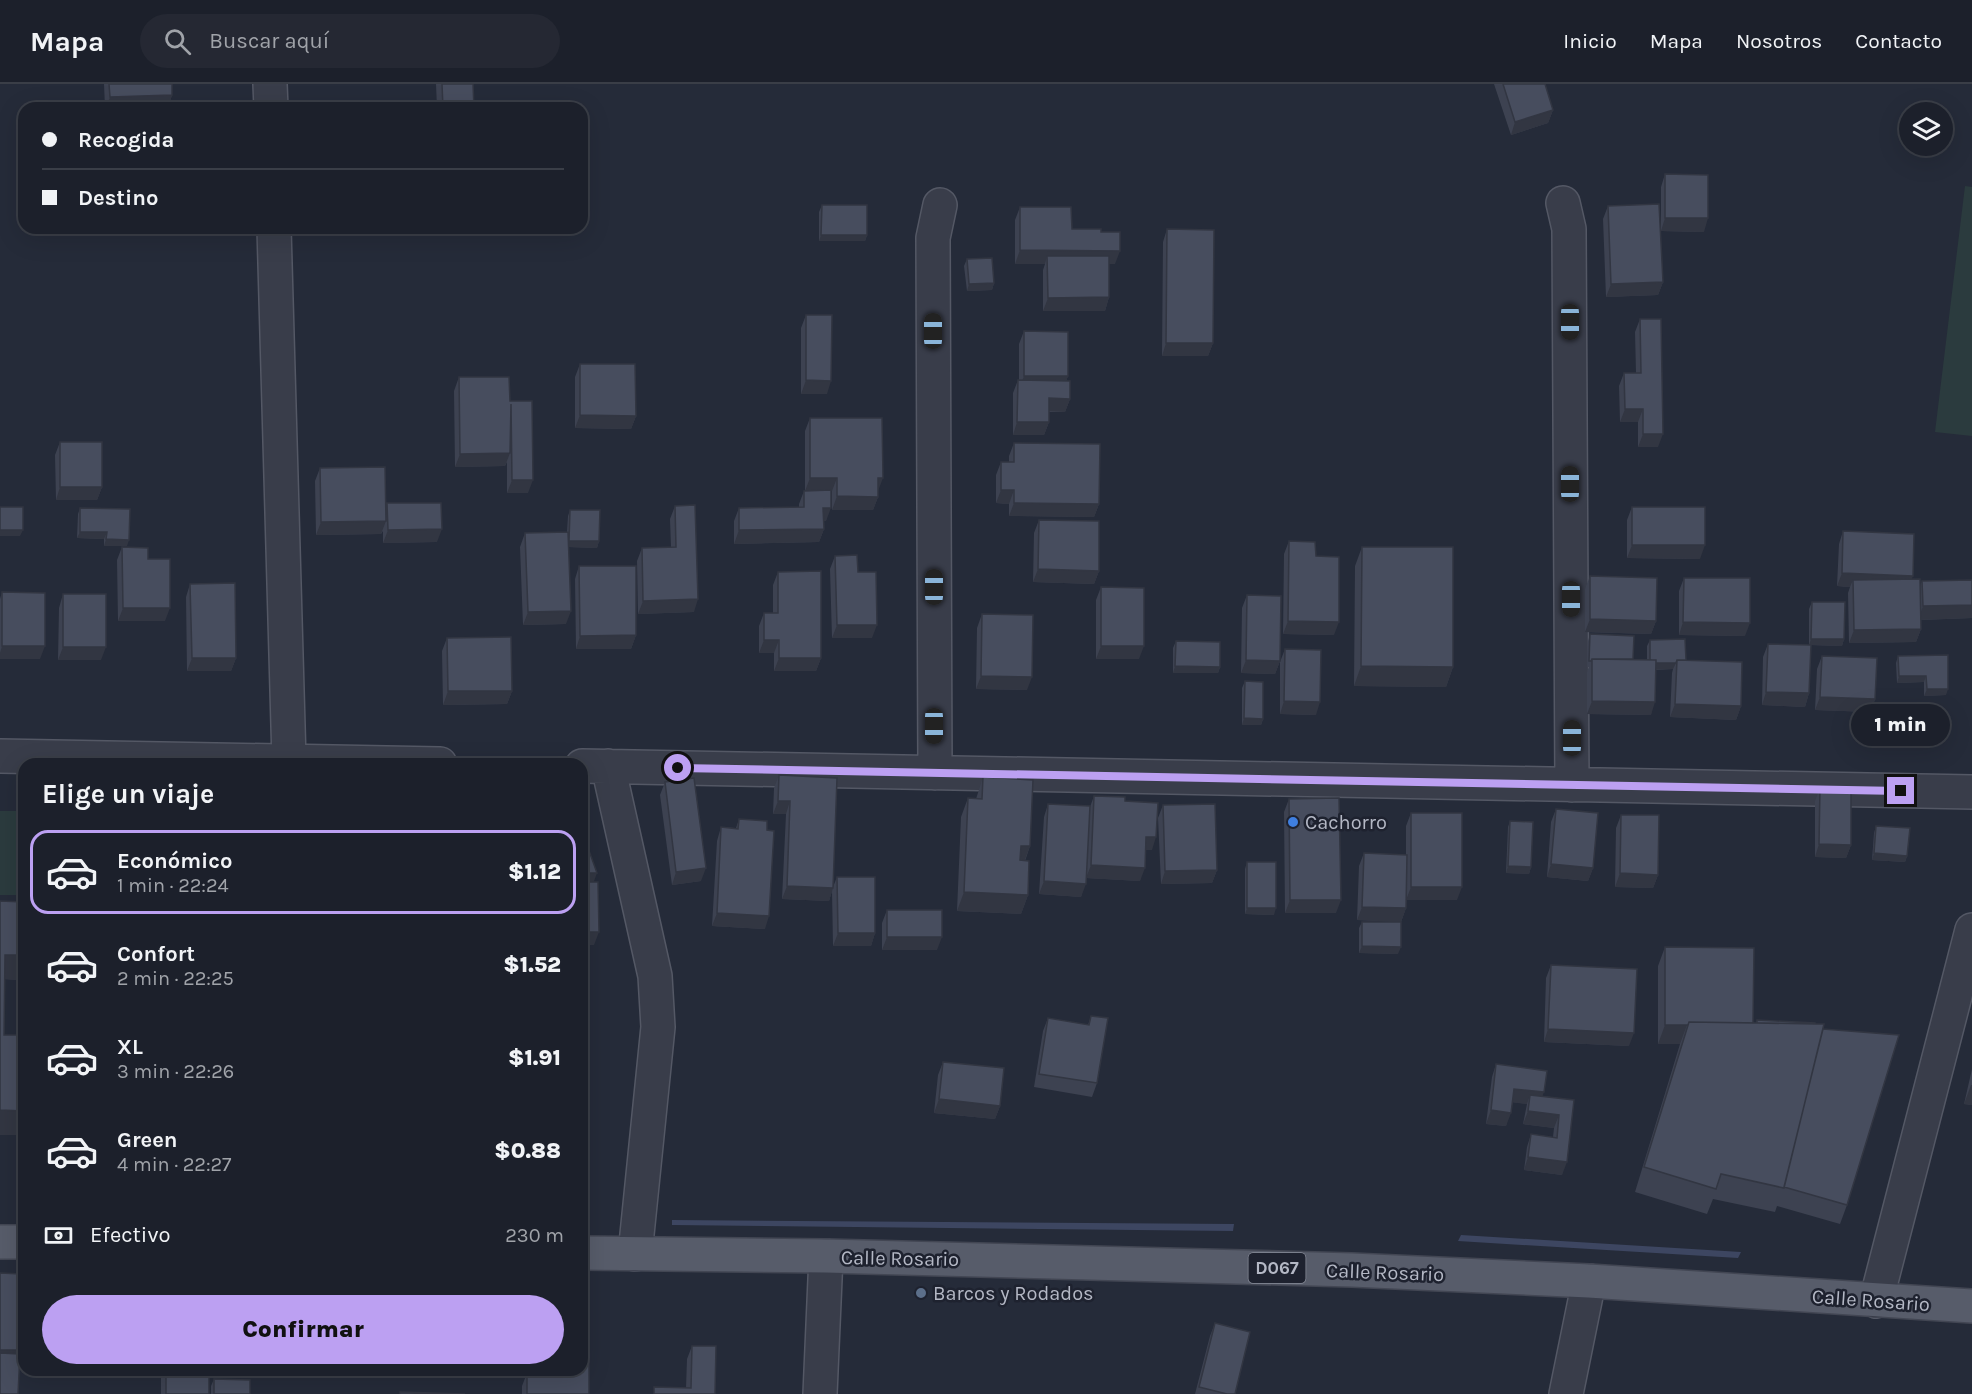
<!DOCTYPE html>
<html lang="es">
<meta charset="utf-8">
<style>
body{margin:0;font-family:Karla,sans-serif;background:#252833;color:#f1f3f6;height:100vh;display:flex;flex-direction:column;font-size:22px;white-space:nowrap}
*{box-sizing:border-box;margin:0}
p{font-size:20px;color:#a0a3a9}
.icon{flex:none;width:33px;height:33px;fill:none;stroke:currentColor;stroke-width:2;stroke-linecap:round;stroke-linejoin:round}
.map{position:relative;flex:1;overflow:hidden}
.panel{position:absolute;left:18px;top:674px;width:570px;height:618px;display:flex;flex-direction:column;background:#1c202b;border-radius:18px;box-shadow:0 6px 24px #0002,0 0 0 2px #3a3e47}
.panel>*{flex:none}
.hud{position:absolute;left:18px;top:18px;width:570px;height:132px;border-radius:18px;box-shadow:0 6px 24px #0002,0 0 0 2px #3a3e47;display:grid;align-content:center;height:132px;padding:0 24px;background:#1c202b}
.fabs{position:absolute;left:1899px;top:18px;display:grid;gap:12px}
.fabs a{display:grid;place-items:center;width:54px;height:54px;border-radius:50%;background:#1c202b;box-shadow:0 6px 24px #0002,0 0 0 2px #3a3e47;font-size:30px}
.end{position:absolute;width:27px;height:27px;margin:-14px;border:8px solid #bca0f2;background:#111;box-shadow:0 0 0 3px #111}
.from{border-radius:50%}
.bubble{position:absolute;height:42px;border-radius:21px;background:#1c202b;box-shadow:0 6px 24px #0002,0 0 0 2px #3a3e47;font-size:20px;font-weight:800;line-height:42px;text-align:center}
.car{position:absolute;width:18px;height:36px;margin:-18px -9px;border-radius:8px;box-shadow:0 0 4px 2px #0007;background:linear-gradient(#222 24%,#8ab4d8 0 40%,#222 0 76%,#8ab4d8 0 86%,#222 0)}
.hud b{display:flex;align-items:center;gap:21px;height:57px;font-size:22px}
.hud b+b{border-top:2px solid #3a3e47}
.hud i{width:15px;height:15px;background:#f1f3f6}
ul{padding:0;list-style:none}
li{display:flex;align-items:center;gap:18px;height:84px;margin:0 12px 9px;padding:0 12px;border:3px solid transparent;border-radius:18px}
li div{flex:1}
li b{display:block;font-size:22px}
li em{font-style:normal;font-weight:800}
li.on{border-color:#bca0f2}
li>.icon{width:54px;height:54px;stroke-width:1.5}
h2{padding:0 24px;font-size:27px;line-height:72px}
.pay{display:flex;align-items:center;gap:15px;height:66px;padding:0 24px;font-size:22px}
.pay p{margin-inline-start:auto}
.cta{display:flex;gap:12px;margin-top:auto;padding:12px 24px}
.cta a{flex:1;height:69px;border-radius:36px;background:#bca0f2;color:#111;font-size:24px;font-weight:800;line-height:69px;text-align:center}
header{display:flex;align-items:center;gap:36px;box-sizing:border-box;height:84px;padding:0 30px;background:#1c202b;border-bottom:2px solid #3a3e47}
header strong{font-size:28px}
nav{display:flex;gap:33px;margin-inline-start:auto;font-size:21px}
.search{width:420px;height:54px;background:#252833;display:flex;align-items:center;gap:15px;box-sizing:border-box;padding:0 21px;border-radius:33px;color:#a0a3a9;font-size:22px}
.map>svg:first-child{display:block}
</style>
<header>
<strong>Mapa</strong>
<div class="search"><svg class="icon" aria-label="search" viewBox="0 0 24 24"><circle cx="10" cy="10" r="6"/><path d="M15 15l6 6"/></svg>Buscar aquí</div>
<nav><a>Inicio</a><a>Mapa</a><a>Nosotros</a><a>Contacto</a></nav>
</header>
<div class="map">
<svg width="1972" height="1310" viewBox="0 0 1972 1310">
<rect width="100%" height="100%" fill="#252b39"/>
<path fill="#2b3b3e" d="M1965,102L1972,103V352L1935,348Z
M0,727H24V811H0Z"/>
<path fill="#3d4661" d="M672,1136L1234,1140L1233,1147L672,1141Z
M1461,1151L1741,1168L1738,1174L1458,1157Z"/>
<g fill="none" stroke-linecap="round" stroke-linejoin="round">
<defs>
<path id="minor" d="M270,0L271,24
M1563,119L1569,145L1572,701
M274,144L289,677
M0,672L440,680
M582,682L1972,708
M608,682L655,892L658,943L635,1170
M935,689L933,154L940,121
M1876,1217L1972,846
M820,1310L826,1172
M1566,1310L1589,1197"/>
<path id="primary" d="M0,1158H24
M582,1169L826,1172L1352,1186L1589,1197L1972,1222"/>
</defs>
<use href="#minor" stroke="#545865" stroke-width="36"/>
<use href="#primary" stroke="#424653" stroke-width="36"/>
<use href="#minor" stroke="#393d4a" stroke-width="33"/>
<use href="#primary" stroke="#575c6a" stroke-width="33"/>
</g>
<path fill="#3d4251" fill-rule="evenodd" d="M104,0H172V11L168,24H105Z
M436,0H473L474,24H437Z
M1494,0H1545L1553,26L1548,39L1511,51Z
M1665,90L1704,148L1661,147V103Z
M822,121L867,151L865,157H819V128Z
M1608,122L1663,198L1658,211L1606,213L1603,135Z
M1020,123L1072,145L1101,148L1115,180H1109V213L1105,227H1043V186L1045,180H1015V136Z
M1167,145L1213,259L1208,272H1162L1163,158Z
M967,175L994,199L992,206L967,207L964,182Z
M806,231L827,310H801V244Z
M1640,235L1658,363H1638V338H1620L1619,302L1624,289H1636L1635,248Z
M1024,247L1068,292L1066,297L1070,315L1065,328H1049V338L1044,351H1013V309L1018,296H1019V260Z
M580,280L636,332L631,345L575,344V293Z
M459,293L510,317L528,409H507V378L505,382L455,383L454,307Z
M810,334L878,407V413L873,426H832V407H831L826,437H824V445L819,458L734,460V437L739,424L799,423V420L804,407H805V347Z
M60,358L102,403L97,416H56L55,371Z
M1014,359L1099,420L1094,433L1009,432V420L996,419V391L1001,378H1009V372Z
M320,384L386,423L387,419L437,458L383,459V447L381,450L316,451L315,397Z
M675,422L694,528L638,530L637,477L642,464L671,463L670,435Z
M1632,423L1700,475L1627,474V436Z
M80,424L127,462H104V455L77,454L78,430Z
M570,426L599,457L597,464L569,463L566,540L523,541L520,463L525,449L567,448L568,432Z
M1039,436L1099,487L1094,500L1033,498L1034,449Z
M1843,447L1920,502L1922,497L1972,534L1921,536V545L1916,558L1849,559L1848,509L1850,503L1837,502L1839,460Z
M1289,457L1316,472L1334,551L1283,550L1284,470Z
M122,463L148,475L165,537H118L117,476Z
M1362,463L1453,583L1446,603L1354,602L1355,482Z
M835,472L858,488L872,554H832L830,485Z
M579,482L636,551L631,565H576L575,495Z
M778,488L821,574L816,587H774V569H759V542L764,529H773V501Z
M1590,492L1656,537L1651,550L1585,548V505Z
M1684,494L1745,552L1679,551V507Z
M190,500L236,574L231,587H187L186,513Z
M1101,503L1139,575H1096V516Z
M2,508L40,575H0V515Z
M63,510L101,576H58L59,524Z
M1247,511L1280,577L1275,590L1241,589L1242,524Z
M1812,518L1844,555L1842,562L1811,561L1809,609L1805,623L1762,621L1763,573L1768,560L1809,561V525Z
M982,530L1027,606L976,605L977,544Z
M1590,550L1633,575L1647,576V562L1650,556L1686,576L1741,622L1736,636L1670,633L1672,589L1673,585L1656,586L1651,631L1587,630V588L1589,583H1587L1588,557Z
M447,554L512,607L507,620L443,621L442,567Z
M1176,557L1220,583L1218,589H1173V564Z
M1285,565L1316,631L1280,630V578Z
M1948,571L1946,611L1924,612V598L1897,599L1896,579L1898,572Z
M1822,572L1875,615L1871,628L1815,626L1817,585Z
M1245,597L1263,635L1261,641H1242V604Z
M779,691L833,803L837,793L875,849L871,862H833L832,807L829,817L782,815L786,730H773L774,704Z
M983,693L1030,762L1025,777L1028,811L1021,830L957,827L961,733L968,714L976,715Z
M665,698L701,797L672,801L660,711Z
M1820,704L1851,761L1846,774L1815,773V717Z
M1094,712L1125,717L1152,766H1146L1140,797L1086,794L1081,813L1039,810L1044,733L1048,720L1090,723Z
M1289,715L1336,829H1285L1284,728Z
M1163,721L1217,786L1212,799L1161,800L1158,734Z
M1556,725L1593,784L1588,797L1547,793L1551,738Z
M1411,729L1457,816H1406V796V824L1401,838L1357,836L1359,782L1364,769L1406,771V742Z
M1621,731L1658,791L1653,804L1615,803L1616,744Z
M739,735L767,746L765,845L712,842L717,757L721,743L736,744Z
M1510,737L1531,783L1529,790L1506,789L1508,743Z
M1876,742L1907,772L1905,778L1872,776L1874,749Z
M1247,778L1274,831L1245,830V785Z
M0,817L24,818V1041L20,1051H0ZM5,895L18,896V951H4Z
M887,826L937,866H882V839Z
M1362,838L1398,870L1359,869V844Z
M1665,863L1753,939H1756L1757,936L1815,940L1823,945L1847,1121L1840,1140L1777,1122L1775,1128L1713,1115L1707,1130L1635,1108L1680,960H1658V882Z
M1551,881L1629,962L1544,958L1546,894Z
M1091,932L1097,999L1092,1013L1034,1003L1043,947L1048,934L1088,941Z
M943,978L1000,1022L995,1035L934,1029L938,991Z
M1496,980L1543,1012L1574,1016L1562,1091L1524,1086L1527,1063L1531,1050L1553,1053L1554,1044L1523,1040L1527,1020L1512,1018L1506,1042L1486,1040L1492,993Z
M1972,985V1021L1964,1020Z
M1215,1239L1235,1310H1195L1210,1252Z
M692,1262L715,1310L686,1304L687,1275Z
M161,1286H209V1310H161Z
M559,1286H582L589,1310H522V1302L527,1289H559Z
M214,1295L250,1310H211V1302Z"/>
<path fill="#323642" d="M172,11L168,24H106L110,13Z
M1553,26L1548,39L1511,51L1515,38Z
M1665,134H1708L1704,148L1661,147Z
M821,151H867L865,157H819Z
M1020,166L1120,167L1115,180H1047V172L1045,180H1015Z
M1663,198L1658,211L1606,213L1611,200Z
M994,199L992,206L967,207L969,200Z
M1109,213L1105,227H1043L1048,214Z
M1166,259H1213L1208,272H1162Z
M1024,292H1068L1063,305H1019Z
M806,296L831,297L827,310H801Z
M1049,314L1070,315L1065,328L1044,327Z
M1625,325H1643L1638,338H1620Z
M580,331L636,332L631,345L575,344Z
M1017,338H1049L1044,351H1013Z
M1643,350H1663L1658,363H1638Z
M510,369L505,382L455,383L460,370Z
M810,394H837L832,407H805Z
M878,394H883L878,407Z
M512,396H533L528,409H507Z
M60,403H102L97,416H56Z
M1001,406H1014L1009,420L996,419Z
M837,412L878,413L873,426H832Z
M1014,419L1099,420L1094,433L1009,432Z
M823,424H831L826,437H819Z
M386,437L381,450L316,451L321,438Z
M442,445L437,458L383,459L388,446Z
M824,445L819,458L734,460L739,446Z
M0,446H23L20,452H0Z
M80,448H107L104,455L77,454Z
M106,455L129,456L127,462H104Z
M569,457H599L597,464L567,463Z
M1632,461H1705L1700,475L1627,474Z
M1038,485L1099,487L1094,500L1033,498Z
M1842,489L1913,492L1908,505L1853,496L1850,503L1837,502Z
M698,515L694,528L638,530L643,517Z
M1972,521V534L1918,536L1923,522Z
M123,524H170L165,537H118Z
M571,527L566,540L523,541L528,528Z
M1590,535L1656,537L1651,550L1585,548Z
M1288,537L1339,538L1334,551L1283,550Z
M1683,538L1750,539L1745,552L1679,551Z
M837,541H877L872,554H832Z
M1921,545L1916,558L1849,559L1854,546Z
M636,551L631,565H576L580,552Z
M1811,555H1844L1842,562L1809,561Z
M764,556H779L774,569H759Z
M2,562H45L40,575H0V569Z
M1101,562H1144L1139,575H1096Z
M63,563H106L101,576H58Z
M192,574H236L231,587H187Z
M779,574H821L816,587H774Z
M1246,576L1280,577L1275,590L1241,589Z
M1650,579H1676L1673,585L1647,586Z
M1175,582L1220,583L1218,589H1173Z
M1361,582L1453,583L1446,603L1354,602Z
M981,592L1032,593L1027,606L976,605Z
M1899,592H1926L1924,598L1897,599Z
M1927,605H1948L1946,611L1924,612Z
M448,607H512L507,620L443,621Z
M1766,608L1809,609L1805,623L1762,621Z
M1820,613L1875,615L1871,628L1815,626Z
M1284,617L1320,618L1316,631L1280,630Z
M1592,617L1655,618L1651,631L1587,630Z
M1675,620L1741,622L1736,636L1670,633Z
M1244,634L1263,635L1261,641H1242Z
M778,717H790L786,730H773Z
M1146,753H1156L1152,766H1141Z
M1819,760L1851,761L1846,774L1815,773Z
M1021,762H1030L1023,781H1014Z
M1874,769L1907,772L1905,778L1872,776Z
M1551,780L1593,784L1588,797L1547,793Z
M1091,781L1145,784L1140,797L1086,794Z
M1508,782L1531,783L1529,790L1506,789Z
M706,784L701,797L672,801L676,788Z
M1217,786L1212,799L1161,800L1165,787Z
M582,789H597L590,808H582Z
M1620,789L1658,791L1653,804L1615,803Z
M1044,797L1086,800L1081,813L1039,810Z
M787,802L833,804L829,817L782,815Z
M1411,803H1462L1457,816H1406Z
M964,808L1028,811L1021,830L957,827Z
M1290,816H1341L1336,829H1285Z
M1362,823L1406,824L1401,838L1357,836Z
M1247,824H1276L1274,831L1245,830Z
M717,829L769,832L765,845L712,842Z
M582,848H599L594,861H582Z
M838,849H875L871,862H833Z
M887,853H942L937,866H882Z
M1362,862L1401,863L1398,870L1359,869Z
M5,871H24V879L18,896L0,895Z
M1665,941H1687L1680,960H1658Z
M1548,945L1634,949L1629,962L1544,958Z
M1971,1001H1972V1021L1964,1020Z
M1514,1005L1544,1008L1539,1021L1530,1011L1527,1020L1509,1018Z
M939,1015L1000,1022L995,1035L934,1029Z
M0,1026L24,1027V1041L20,1051H0Z
M1491,1026L1511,1029L1506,1042L1486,1040Z
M1528,1027L1559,1031L1554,1044L1523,1040Z
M1528,1073L1567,1078L1562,1091L1524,1086Z
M582,1197H589L584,1210H582Z
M0,1266H21L16,1279H0Z
M349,1286H390L387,1293L346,1292Z"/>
<path fill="#474d5e" stroke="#323642" stroke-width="1.5" d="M109,0H172V11L110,13Z
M442,0H473L474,24H443Z
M1503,0H1545L1553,26L1515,38Z
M1665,90L1708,91V134H1665Z
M1659,120L1663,198L1611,200L1608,122Z
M822,121H867V151H821Z
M1020,123H1071L1072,145H1101V148H1120V167L1020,166Z
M1167,145L1214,146L1213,259H1166Z
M1047,172H1109V213L1048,214Z
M992,174L994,199L969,200L967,175Z
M806,231H832L831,297L806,296Z
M1640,235H1661L1663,350H1643V325H1625L1624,289H1641Z
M1024,247L1068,248V292H1024Z
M580,280H635L636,332L580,331Z
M459,293H509L510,317H532L533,396H512L511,320L510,369L460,370Z
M1018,296L1070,297V315L1049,314V338H1017Z
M810,334H882L883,394H878V413L837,412V394H810Z
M60,358H102V403H60Z
M1014,359L1100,360L1099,420L1014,419V406H1001V378H1014Z
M385,383L386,437L321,438L320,384Z
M831,406V424H823L824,445L739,446V424L804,423V407Z
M387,419H441L442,445L388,446Z
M695,421L698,515L643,517L642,464L676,463L675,422Z
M0,423H23V446H0Z
M1632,423H1705V461H1632Z
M80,424L130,425L129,456L106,455L107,448H80Z
M570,426H600L599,457H569Z
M1039,436L1099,437V487L1038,485Z
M1843,447L1914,450L1913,492L1842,489Z
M568,448L571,527L528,528L525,449Z
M1289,457L1315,458L1316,472L1339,473V538L1288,537Z
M122,463L148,464V475H170V524H123Z
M1362,463H1453V583L1361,582Z
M857,471L858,488H876L877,541H837L835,472Z
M579,482H636V551L580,552Z
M821,487V574H779V556H764V529H778V488Z
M1590,492L1657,494L1656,537L1590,535Z
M1684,494H1750V539L1683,538Z
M1920,495L1921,545L1854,546L1853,496Z
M1972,496V521L1923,522L1922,497Z
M235,499L236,574H192L190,500Z
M1101,503L1144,504V562H1101Z
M2,508L45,509V562H2Z
M63,510H106V563H63Z
M1247,511L1281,512L1280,577L1246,576Z
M1812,518H1845L1844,555H1811Z
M982,530L1033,531L1032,593L981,592Z
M1590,550L1634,552L1633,575H1592L1591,577H1589Z
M511,553L512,607H448L447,554Z
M1685,555L1686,576H1677L1676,579H1656V576H1650V556Z
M1176,557L1220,558V583L1175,582Z
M1768,560L1811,561L1809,609L1766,608Z
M1285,565L1321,566L1320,618L1284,617Z
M1948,571V605H1927L1926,592H1899L1898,572Z
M1822,572L1877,574L1875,615L1820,613Z
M1592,575L1656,576L1655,618L1592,617Z
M1677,576L1742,578L1741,622L1675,620Z
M1245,597L1263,598V635L1244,634Z
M779,691L837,694L833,804L787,802L790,717H778Z
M983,693L1033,696L1030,762H1021L1020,776L1029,777L1028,811L964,808L968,714L982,715Z
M694,694L706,784L676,788L665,698Z
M1820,704L1851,705V761L1819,760Z
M1094,712L1125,713V717L1158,719L1156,753H1146L1145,784L1091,781Z
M1339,714L1341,816H1290L1289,715Z
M1048,720L1090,722L1086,800L1044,797Z
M1215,720L1217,786L1165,787L1163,721Z
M1556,725L1598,729L1593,784L1551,780Z
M1411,729H1462V803H1411Z
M1621,731H1659L1658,791L1620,789Z
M739,735L767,737V746L774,747L769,832L717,829L721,743L738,745Z
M1510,737L1533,738L1531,783L1508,782Z
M1876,742L1910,744L1907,772L1874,769Z
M582,747L597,789H582Z
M1364,769L1407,771L1406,824L1362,823Z
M1247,778H1276V824H1247Z
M837,793H875V849H838Z
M582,798H598L599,848H582Z
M0,817L24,818V871H5L4,951H24V1027L0,1026Z
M887,826H942V853H887Z
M1362,838H1401V863L1362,862Z
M1665,863L1754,864L1753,939L1689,938L1688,941H1665Z
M1551,881L1637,885L1634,949L1548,945Z
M1091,932L1108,934L1097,999L1039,990L1048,934L1089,941Z
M1757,936L1815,939V940L1757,939Z
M1689,938L1824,940L1784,1104L1721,1090L1716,1105L1644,1083Z
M1823,945L1899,951L1847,1121L1784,1103Z
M943,978L1004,984L1000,1022L939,1015Z
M1496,980L1547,987L1544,1008L1514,1005L1511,1029L1491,1026Z
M1530,1011L1574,1016L1567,1078L1528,1073L1531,1050L1557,1054L1559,1031L1528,1027Z
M582,1167H588L589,1197H582Z
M0,1189L22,1190L21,1266H0Z
M582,1228H589V1310H527V1289H564V1286H582Z
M1215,1239L1250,1248L1235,1310H1227L1199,1303Z
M692,1262H716L715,1310H654V1303L691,1304Z
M0,1269L20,1270L18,1310H0Z
M166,1286H209V1310H166Z
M214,1295L250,1296V1310H214Z
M400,1308L465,1310H400Z"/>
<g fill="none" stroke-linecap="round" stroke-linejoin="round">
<path stroke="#bca0f2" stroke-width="8" d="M678,684L1901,707"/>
</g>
<circle fill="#3f7fe0" stroke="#1e222f" stroke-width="2" cx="1293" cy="738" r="6"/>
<circle fill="#5c6f8a" stroke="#1e222f" stroke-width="2" cx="921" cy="1209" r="6"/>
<g text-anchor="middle" stroke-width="5" stroke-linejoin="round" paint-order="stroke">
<rect fill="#1e222f" stroke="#878b98" stroke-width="1.5" x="1248.5" y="1169" width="57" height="30" rx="4.5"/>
<g font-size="18" font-weight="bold" fill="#b4b8c5">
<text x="1277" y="1190">D067</text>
</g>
<g font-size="20" fill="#b4b8c5" stroke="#1e222f" text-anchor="start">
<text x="1305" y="745">Cachorro</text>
<text x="933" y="1216">Barcos y Rodados</text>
</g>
<g font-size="20" fill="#b4b8c5" stroke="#1e222f">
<text transform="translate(900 1174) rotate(1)" y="7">Calle Rosario</text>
<text transform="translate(1385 1188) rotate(2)" y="7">Calle Rosario</text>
<text transform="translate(1871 1216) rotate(4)" y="7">Calle Rosario</text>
</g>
</g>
</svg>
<div class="fabs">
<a><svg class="icon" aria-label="layers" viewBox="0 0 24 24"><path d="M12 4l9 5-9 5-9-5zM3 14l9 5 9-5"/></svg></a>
</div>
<i class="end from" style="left:678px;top:684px"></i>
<i class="end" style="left:1901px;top:707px"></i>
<div class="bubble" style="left:1851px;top:620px;width:99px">1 min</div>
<i class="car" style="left:1570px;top:238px;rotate:180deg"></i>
<i class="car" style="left:933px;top:247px;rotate:0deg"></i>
<i class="car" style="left:1570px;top:400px;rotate:0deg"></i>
<i class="car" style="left:934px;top:503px;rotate:0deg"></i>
<i class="car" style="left:1571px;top:515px;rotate:180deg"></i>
<i class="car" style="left:934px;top:642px;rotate:180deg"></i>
<i class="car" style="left:1572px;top:654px;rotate:0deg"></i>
<div class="hud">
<b><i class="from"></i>Recogida</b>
<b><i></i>Destino</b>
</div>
<section class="panel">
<h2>Elige un viaje</h2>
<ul>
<li class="on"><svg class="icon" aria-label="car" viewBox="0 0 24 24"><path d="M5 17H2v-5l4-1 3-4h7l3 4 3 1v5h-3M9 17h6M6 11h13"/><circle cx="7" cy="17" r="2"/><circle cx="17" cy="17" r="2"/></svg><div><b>Económico</b><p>1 min · 22:24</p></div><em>$1.12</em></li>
<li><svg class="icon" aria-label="car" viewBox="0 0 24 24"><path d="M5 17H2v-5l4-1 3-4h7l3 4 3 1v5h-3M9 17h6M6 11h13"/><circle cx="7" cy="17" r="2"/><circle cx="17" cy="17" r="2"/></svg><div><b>Confort</b><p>2 min · 22:25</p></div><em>$1.52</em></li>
<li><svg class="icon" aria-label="car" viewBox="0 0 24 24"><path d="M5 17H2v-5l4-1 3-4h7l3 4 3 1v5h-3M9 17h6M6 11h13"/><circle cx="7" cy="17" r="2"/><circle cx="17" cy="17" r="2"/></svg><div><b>XL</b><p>3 min · 22:26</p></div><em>$1.91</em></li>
<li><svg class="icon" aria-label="car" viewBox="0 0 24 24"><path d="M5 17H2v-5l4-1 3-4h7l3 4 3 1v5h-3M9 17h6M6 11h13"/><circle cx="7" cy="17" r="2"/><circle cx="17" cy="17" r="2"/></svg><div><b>Green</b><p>4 min · 22:27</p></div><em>$0.88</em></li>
</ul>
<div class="pay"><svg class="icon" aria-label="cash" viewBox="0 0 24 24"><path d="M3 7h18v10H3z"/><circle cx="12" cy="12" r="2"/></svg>Efectivo<p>230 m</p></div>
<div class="cta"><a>Confirmar</a></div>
</section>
</div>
